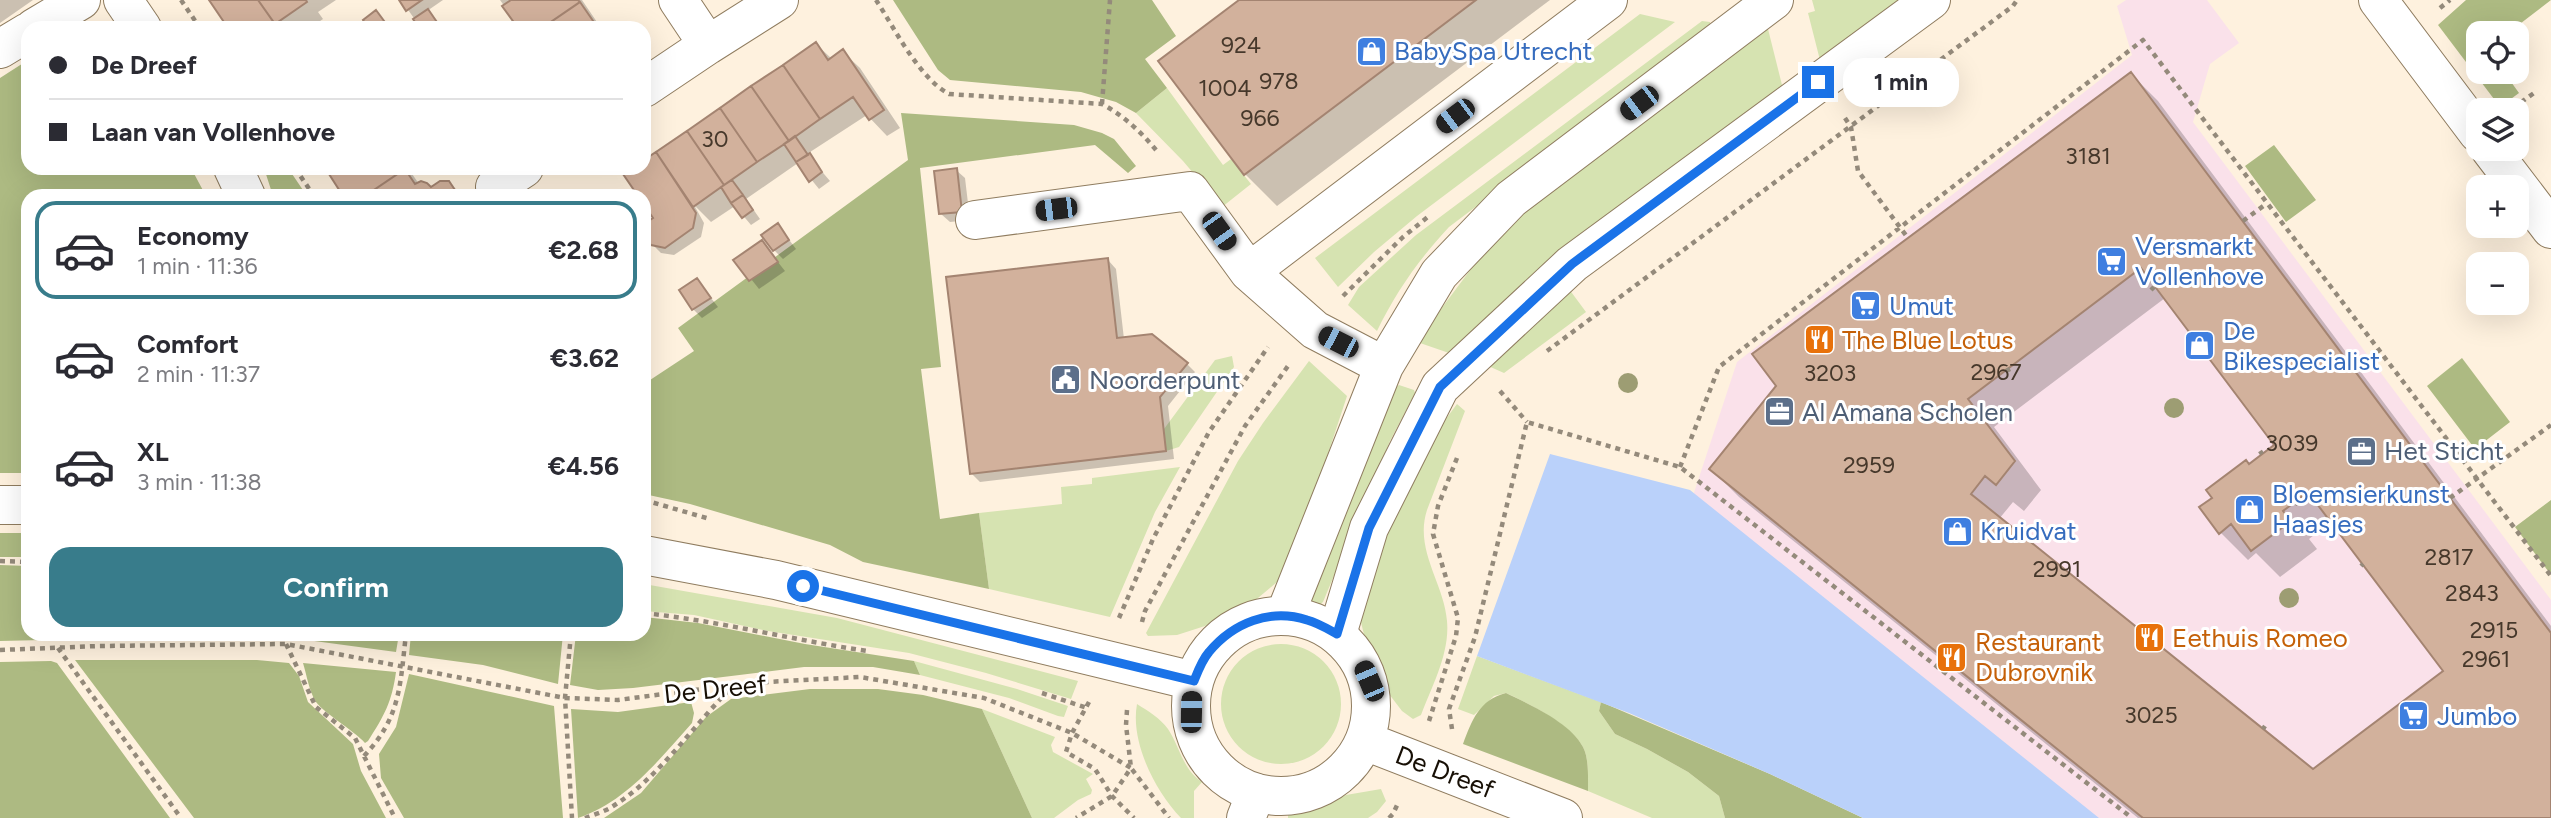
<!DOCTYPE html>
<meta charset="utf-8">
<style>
body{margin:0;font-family:Figtree,sans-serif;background:#f2f2f3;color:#2b2b33;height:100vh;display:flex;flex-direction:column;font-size:26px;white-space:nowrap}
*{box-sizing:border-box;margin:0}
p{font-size:23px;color:#7c7c81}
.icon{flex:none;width:38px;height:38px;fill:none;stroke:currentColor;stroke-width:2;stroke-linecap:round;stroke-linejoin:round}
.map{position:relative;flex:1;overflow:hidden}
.side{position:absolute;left:21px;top:189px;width:630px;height:452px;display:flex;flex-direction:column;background:#fff;border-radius:21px;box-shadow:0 7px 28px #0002}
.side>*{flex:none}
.hud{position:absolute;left:21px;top:21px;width:630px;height:154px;border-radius:21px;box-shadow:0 7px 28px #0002;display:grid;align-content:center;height:154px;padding:0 28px;background:#fff}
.fabs{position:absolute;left:2466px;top:21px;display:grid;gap:14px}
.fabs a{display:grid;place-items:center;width:63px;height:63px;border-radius:14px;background:#fff;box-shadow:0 7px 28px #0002;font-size:35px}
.end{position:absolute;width:32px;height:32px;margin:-16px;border:9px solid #1a73e8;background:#fff;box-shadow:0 0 0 4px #fff}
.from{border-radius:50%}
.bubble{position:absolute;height:49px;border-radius:21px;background:#fff;box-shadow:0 7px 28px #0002;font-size:23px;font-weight:700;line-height:49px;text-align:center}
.car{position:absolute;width:21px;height:42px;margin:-21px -10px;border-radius:9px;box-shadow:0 0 5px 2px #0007;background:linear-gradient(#222 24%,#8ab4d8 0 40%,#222 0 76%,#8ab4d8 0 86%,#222 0)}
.hud b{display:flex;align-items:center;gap:24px;height:66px;font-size:26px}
.hud b+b{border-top:2px solid #e1e1e2}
.hud i{width:18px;height:18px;background:#2b2b33}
ul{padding:12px 0 0;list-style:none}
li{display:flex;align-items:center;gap:21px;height:98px;margin:0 14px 10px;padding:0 14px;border:4px solid transparent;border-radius:21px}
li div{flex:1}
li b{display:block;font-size:26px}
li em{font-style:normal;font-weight:700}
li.current{border-color:#387c8b}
li>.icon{width:63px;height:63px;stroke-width:1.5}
.button{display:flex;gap:14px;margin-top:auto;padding:14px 28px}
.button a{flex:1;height:80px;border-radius:21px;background:#387c8b;color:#fff;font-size:28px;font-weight:700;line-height:80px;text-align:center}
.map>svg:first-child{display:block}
</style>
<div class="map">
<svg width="2551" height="818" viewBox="0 0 2551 818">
<rect width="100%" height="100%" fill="#fef1de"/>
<path fill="#fae1ea" d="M2126,0H2207L2239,43L2210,64L2193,122L2551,600V818H2066L1688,511L1737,362L2132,55L2117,6Z"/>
<path fill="#d6e3b1" d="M1812,0H1912L1822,68L1808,13L1815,11Z
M1640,14L1675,22L1417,216L1374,252L1338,287L1315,258Z
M1702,21L1710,22L1711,29L1449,227C1419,259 1396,292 1377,331L1348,305L1359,287L1416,235Z
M1767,25L1783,89L1449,353L1420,343L1438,313L1486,249L1529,203Z
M1167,88L1223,165L1231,159L1251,184L1222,207L1183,161L1136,113Z
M1569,289L1586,312L1504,373L1486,365Z
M1232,356L1234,367L1179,447L1166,451L1164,429L1215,360Z
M1309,361L1347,396L1300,539L1284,575L1277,582L1252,603L1205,626L1177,635L1148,636L1146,633L1238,461L1263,423Z
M1399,385L1414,390L1415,393L1390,441L1323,602L1317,607L1309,604L1396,387Z
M1457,404L1465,411L1427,510C1414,550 1444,583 1447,621C1450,653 1432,686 1421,715L1413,719L1402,711L1389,694L1366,643L1360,618L1378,545L1436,432Z
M1180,467L1155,512L1110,617L989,589L979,513L1062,504L1061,487L1092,484V478Z
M644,584L837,618L1078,681L1071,699L986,673L909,653L768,631L694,615L644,611Z
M1221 704a60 60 0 1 1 120 0a60 60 0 1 1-120 0Z
M1477,656L1601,702L1599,711L1615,734L1647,749L1688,772L1719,796L1725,818H1652L1588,791C1588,778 1589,758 1583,747C1572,725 1528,703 1506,693L1494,696L1474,715L1458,709Z
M914,661L1017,689L1068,706L1064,717L1058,716L1009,698L920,675Z
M1137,704C1148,711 1160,718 1168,729C1180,747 1183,770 1202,782L1194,791V818H1181C1155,791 1130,742 1137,704Z
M982,709L1055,737L1051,745L1053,752L1093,774L1086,779L1092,790L1091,794L1078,800L1054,818H1032Z
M1381,789L1386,801L1377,812L1368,818H1288V812L1310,809L1346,795Z"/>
<path fill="#adba82" d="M893,0H1152L1176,36L1145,59L1167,88L1136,113L1116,102L1081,92L950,80L938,70Z
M2466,0H2551L2508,33H2478V72H2504L2519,93L2500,107L2438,25Z
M28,60V168H191L206,196H28V473H0V78Z
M901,113L1074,125L1102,133L1114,139L1136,166L1128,173L1095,145L920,168L941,367L921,369L940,519L979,513L989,589L863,562L830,545L690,504L644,494V384L694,351L678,328L908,160Z
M2274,145L2316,200L2286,222L2245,166Z
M264,168H288L307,196H273Z
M2462,358L2510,422L2475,449L2427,386Z
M2551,500V575L2515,527Z
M0,533H28V557H0Z
M0,565L28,566V634H211V636L0,641Z
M644,617L698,623L805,644L914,661L920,675L873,667H804L633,688L598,690L570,685L576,634H644Z
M292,634H399L396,652L292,638Z
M411,634H563L558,684L483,665L409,655Z
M75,660H257L289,663L299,676L308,702L353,744L361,771L386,818H194Z
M51,661L57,663L170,818H0V662Z
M303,663L396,672C392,702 384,716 368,741L365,743C352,729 325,714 316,702C309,691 307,676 303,663Z
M409,674L554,706L563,818H404L381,778L379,754L396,727Z
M810,689H878L923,695L982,709L1032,818H604L641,793L706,717L731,699Z
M1506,693C1529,704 1571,723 1583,747C1589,758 1588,778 1588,791L1463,744C1472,720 1479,700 1506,693Z
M691,702L694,713L692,723C659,760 626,802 578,818L571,709L618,712Z
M1601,702L1770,774L1863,818H1725L1719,796L1688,772L1647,749L1615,734L1599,711Z"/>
<path fill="#bad1fa" d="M1550,454L1690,490L2099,818H1863L1770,774L1629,713L1477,656Z"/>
<path fill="#0003" fill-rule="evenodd" d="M0,0H33L0,23Z
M211,0H336L318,12L323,19L310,28H230Z
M401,0H443L427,11L443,28H421Z
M500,0H582L601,28H520Z
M1243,0H1550L1277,206L1245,174Z
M816,44L832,59L843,52L860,68L900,128L887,136L867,115L807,154L830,181L819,189L798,163L746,199L760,219L751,225L735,206L711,222L694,205L704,223L701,237L674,255L661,253L652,244L656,219L644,202V196H640L635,168H644V162Z
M2131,74L2158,101L2551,626V818H2138L1739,497L1711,469ZM2165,298L2276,446L2249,466L2221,533L2248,560L2256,553L2280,577L2317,549L2309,539L2332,521L2445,672L2313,771L1999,519L2013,502L2024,511L2041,490L1994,427Z
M326,168H408L419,184L431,189L449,182L462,196H346Z
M956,170L965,178L970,220L950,222L941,214Z
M778,225L796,249L783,259L774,250Z
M762,242L785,271L759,289L736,260Z
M1108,260L1116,269L1124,339L1187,364L1195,372L1168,406L1174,459L980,482L971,473Z
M697,280L718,307L702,318L693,309Z"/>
<path fill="#d2b19c" stroke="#a48471" stroke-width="2" fill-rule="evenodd" d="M209,0H258L275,24L269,28H228Z
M258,0H306L307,2L275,24Z
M399,0H422L406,11Z
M511,0H578L580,2L542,28H518L502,6Z
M1239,0H1476L1244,175L1158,61Z
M580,2L598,28H542Z
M428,9L441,28H419L413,19Z
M376,10L387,25L382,28H368L363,20Z
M816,42L828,60L843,49L884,110L869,120L853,97L820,119L783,65Z
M783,65L820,119L789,141L751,86Z
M2131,72L2551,633V818H2143L1709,469L1776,386L1752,354ZM2141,268L2274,445L2249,464L2246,460L2206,490L2212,498L2199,507L2219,534L2231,524L2251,551L2291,521L2283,511L2308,492L2443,671L2313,769L1971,494L1985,476L1996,485L2015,461L1968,399Z
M751,86L789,141L757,162L720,108Z
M720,108L757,162L724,185L687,131Z
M687,131L724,185L693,207L656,152Z
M795,136L808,155L796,162L784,144Z
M656,152L696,213L693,228L665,248L651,245L644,235V224L653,218L644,205V196H638L623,174L632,168H644V160Z
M810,153L822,172L809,182L796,162Z
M338,168H405V169L365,196H343L329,174Z
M957,168L962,212L939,214L934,171Z
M405,169L415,184L421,181L427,183L431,187L440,181H449L457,193L453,196H365Z
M732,180L743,195L731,203L721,187Z
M743,195L753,210L742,218L731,203Z
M778,223L789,240L773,251L761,235Z
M762,240L778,262L749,281L733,260Z
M1108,258L1117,338L1152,334L1188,363L1160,397L1166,451L970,474L946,277Z
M697,278L711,298L692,310L679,290Z"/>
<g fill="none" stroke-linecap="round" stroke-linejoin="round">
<defs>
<path id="minor" d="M123,0L142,28
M678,0L708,45L779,0
M2378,0L2478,133
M34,28L81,0
M0,49L28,32
M644,88L708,45
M2490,149L2551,229
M233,168L246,196
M495,187L524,168
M975,220L1190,191L1249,272L1315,330L1384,366
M1249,272L1608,0
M1285,615L1384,366L1439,274L1511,199L1774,0
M1337,634L1369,528L1440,387L1572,264L1931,0
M1246,818L1256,793"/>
<path id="major" d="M0,505H28
M644,555L776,580L1194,681
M1191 706a90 90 0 1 1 180 0a90 90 0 1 1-180 0Z
M1365,741L1563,818"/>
</defs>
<use href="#minor" stroke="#8f7c5f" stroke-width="40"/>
<use href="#major" stroke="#8f7c5f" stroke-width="40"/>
<path stroke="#948a7b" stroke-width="4.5" stroke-dasharray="5 5" stroke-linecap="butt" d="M181,0L200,28
M876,0C895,29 919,78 949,94L1102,104C1124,116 1140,131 1156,150
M2440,8L2450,0
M1102,104L1110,0
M2513,108L2534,93
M1845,118L1851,127L1858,171L1908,238
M295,168L314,196
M2243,221L2266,204
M2151,290L2154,287
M1343,296L1403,237L1429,216
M1547,351L2013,6L2017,0
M2007,368L2009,372
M1500,391L1527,422
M2260,451L2262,454
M1680,467L1719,367L2143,40L2551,576
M2450,498L2551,425
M644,500L710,519
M2296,501L2298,505
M0,561L28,562
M2361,566L2363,564
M644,613C719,621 793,640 867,651
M1119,618L1153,539L1209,432L1268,347
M1142,622L1145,611L1245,426L1288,366
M286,634V644L316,707L355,738L395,818
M571,634L565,698L572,818
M58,648L181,818
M0,650L99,646L286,644L565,698L618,700L748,683L860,677L984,698L1072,733L1131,768L1112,796L1076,818
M1042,693L1087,708
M1089,702L1072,733L1066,752L1095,769L1112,796L1134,818
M1127,710L1126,725L1131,768L1169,818
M1429,721L1456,636L1458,618L1433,534L1438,506L1457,458
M1452,729L1449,709L1475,637L1527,422L1680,467L2132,818
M2263,729L2265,726
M364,756C401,717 400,685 406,634
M585,818C593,815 603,812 610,808C660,778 693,725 734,685
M1389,818L1393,814L1399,801"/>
<use href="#minor" stroke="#fff" stroke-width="38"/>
<use href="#major" stroke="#fff" stroke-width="38"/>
</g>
<g fill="#9d9d73">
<circle cx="1628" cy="383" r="10"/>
<circle cx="2174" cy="408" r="10"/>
<circle cx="2289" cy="598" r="10"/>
</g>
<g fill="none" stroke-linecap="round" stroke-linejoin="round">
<path stroke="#1a73e8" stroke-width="9" d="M803,586L1194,681C1198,671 1202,660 1209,652C1233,623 1270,608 1307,620C1318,623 1328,629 1337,634L1369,528L1440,387L1572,264L1818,82"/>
</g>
<defs>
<symbol id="shop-square" viewBox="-11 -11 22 22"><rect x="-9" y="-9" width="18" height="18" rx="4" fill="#3f7fe0" stroke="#fff"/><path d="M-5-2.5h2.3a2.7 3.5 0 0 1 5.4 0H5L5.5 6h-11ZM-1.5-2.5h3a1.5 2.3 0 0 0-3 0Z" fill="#fff"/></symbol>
<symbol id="supermarket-square" viewBox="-11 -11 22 22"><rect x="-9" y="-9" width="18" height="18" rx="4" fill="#3f7fe0" stroke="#fff"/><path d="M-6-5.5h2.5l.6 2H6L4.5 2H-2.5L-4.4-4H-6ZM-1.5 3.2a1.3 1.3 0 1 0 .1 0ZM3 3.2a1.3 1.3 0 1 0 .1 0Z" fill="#fff"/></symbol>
<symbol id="restaurant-square" viewBox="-11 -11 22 22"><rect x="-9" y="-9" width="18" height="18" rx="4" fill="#e8710a" stroke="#fff"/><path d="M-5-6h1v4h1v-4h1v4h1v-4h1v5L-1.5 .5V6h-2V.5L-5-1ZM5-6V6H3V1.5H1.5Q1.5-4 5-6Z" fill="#fff"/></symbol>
<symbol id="civic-square" viewBox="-11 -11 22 22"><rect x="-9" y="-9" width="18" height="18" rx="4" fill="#5c6f8a" stroke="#fff"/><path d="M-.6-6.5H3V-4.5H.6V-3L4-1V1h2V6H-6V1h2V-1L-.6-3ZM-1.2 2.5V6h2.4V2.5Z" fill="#fff"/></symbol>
<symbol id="office-square" viewBox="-11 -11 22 22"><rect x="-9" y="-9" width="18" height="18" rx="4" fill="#5c6f8a" stroke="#fff"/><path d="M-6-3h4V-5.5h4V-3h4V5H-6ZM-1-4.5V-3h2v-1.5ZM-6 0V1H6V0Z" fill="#fff"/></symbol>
</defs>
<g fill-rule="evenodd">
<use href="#shop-square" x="1354" y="34" width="35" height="35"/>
<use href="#supermarket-square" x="2094" y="244" width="35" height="35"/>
<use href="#supermarket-square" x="1848" y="288" width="35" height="35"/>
<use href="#restaurant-square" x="1802" y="322" width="35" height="35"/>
<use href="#shop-square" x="2182" y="328" width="35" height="35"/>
<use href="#civic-square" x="1048" y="362" width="35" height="35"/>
<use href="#office-square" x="1762" y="394" width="35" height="35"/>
<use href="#office-square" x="2344" y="434" width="35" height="35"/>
<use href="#shop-square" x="2232" y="492" width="35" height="35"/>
<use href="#shop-square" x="1940" y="514" width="35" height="35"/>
<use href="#restaurant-square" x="2132" y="620" width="35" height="35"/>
<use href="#restaurant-square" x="1934" y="640" width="35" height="35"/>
<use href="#supermarket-square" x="2396" y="698" width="35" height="35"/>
</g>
<g text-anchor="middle" stroke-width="6" stroke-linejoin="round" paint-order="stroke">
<g font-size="23" fill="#46382b">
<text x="1241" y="53">924</text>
<text x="1279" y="89">978</text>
<text x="1225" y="96">1004</text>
<text x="1260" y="126">966</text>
<text x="715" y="147">30</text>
<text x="2088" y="164">3181</text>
<text x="1996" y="380">2967</text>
<text x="1830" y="381">3203</text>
<text x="2292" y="451">3039</text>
<text x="1869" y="473">2959</text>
<text x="2449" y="565">2817</text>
<text x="2057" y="577">2991</text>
<text x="2472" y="601">2843</text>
<text x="2494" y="638">2915</text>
<text x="2486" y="667">2961</text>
<text x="2151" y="723">3025</text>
</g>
<g font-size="26" fill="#366cbe" stroke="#fff" text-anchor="start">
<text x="1394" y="60">BabySpa Utrecht</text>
<text x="2135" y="255">Versmarkt<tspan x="2135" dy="30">Vollenhove</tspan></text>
<text x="1889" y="315">Umut</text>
<text x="2223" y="340">De<tspan x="2223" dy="30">Bikespecialist</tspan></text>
<text x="2272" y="503">Bloemsierkunst<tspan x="2272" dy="30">Haasjes</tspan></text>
<text x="1980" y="540">Kruidvat</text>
<text x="2437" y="725">Jumbo</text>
</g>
<g font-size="26" fill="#c56008" stroke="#fff" text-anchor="start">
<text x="1842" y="349">The Blue Lotus</text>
<text x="2172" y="647">Eethuis Romeo</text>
<text x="1975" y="651">Restaurant<tspan x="1975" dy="30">Dubrovnik</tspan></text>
</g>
<g font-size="26" fill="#4e5e75" stroke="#fff" text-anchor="start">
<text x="1089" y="389">Noorderpunt</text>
<text x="1802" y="421">Al Amana Scholen</text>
<text x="2384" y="460">Het Sticht</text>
</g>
<g font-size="26" fill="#170f05" stroke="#fff">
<text transform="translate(715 689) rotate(-6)" y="9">De Dreef</text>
<text transform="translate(1445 772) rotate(21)" y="9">De Dreef</text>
</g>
</g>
</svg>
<div class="fabs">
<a><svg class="icon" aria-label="locate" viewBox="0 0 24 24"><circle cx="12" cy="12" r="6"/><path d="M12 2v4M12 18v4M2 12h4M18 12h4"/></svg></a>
<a><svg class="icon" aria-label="layers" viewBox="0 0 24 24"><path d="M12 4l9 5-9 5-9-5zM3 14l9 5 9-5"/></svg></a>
<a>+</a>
<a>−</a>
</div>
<i class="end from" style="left:803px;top:586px"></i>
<i class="end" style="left:1818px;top:82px"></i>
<div class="bubble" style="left:1843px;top:58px;width:116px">1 min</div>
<i class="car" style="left:1639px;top:103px;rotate:233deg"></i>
<i class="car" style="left:1455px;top:116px;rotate:233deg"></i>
<i class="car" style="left:1056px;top:209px;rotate:263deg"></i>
<i class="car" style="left:1219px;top:231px;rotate:144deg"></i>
<i class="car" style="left:1338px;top:342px;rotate:297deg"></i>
<i class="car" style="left:1369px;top:681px;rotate:337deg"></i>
<i class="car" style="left:1191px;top:712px;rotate:1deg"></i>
<div class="hud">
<b><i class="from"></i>De Dreef</b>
<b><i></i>Laan van Vollenhove</b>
</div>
<section class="side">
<ul>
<li class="current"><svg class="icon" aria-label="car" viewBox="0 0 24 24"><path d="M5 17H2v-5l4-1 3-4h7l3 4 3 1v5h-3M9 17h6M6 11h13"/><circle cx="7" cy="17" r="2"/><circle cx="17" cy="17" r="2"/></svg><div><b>Economy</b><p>1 min · 11:36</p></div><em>€2.68</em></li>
<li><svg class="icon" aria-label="car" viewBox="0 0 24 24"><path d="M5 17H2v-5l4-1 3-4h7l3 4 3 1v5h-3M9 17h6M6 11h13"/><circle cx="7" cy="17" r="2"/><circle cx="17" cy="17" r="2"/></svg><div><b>Comfort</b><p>2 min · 11:37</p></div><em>€3.62</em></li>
<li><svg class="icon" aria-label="car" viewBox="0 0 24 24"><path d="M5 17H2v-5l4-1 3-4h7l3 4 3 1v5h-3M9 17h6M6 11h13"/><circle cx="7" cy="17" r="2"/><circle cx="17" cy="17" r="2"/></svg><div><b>XL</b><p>3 min · 11:38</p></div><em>€4.56</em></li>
</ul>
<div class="button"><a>Confirm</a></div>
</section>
</div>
